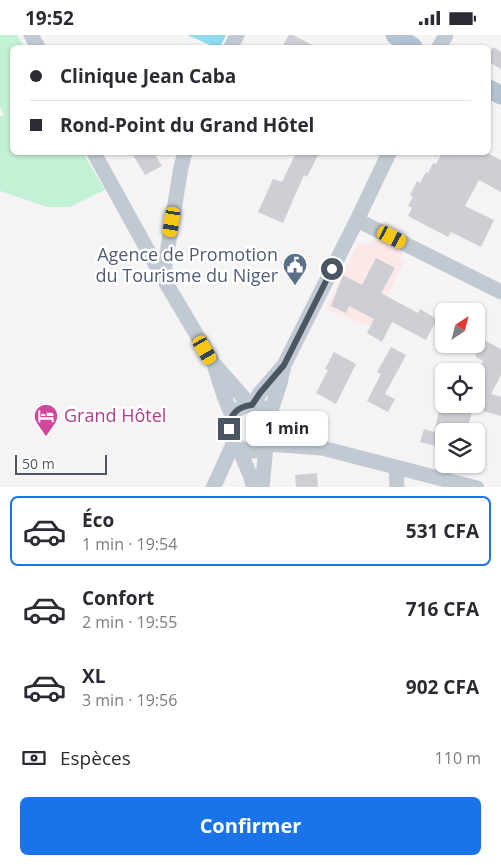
<!DOCTYPE html>
<html lang="fr">
<meta charset="utf-8">
<style>
body{margin:0;font-family:"Open Sans",sans-serif;background:#f7f7f7;color:#2b2b33;height:100vh;display:flex;flex-direction:column;font-size:19px;white-space:nowrap}
*{box-sizing:border-box;margin:0}
p{font-size:16px;color:#7c7c81}
.icon{flex:none;width:28px;height:28px;fill:none;stroke:currentColor;stroke-width:2;stroke-linecap:round;stroke-linejoin:round}
.map{position:relative;height:452px;overflow:hidden}
.details{display:flex;flex-direction:column;background:#fff;flex:1}
.details>*{flex:none}
.guide{position:absolute;left:10px;top:10px;width:481px;height:110px;border-radius:8px;box-shadow:0 1px 4px #0004;display:grid;align-content:center;height:110px;padding:0 20px;background:#fff}
.needle{width:32px;rotate:36deg}
.controls{position:absolute;left:435px;top:268px;display:grid;gap:10px}
.controls a{display:grid;place-items:center;width:50px;height:50px;border-radius:8px;background:#fff;box-shadow:0 1px 4px #0004;font-size:25px}
.scale{position:absolute;left:15px;bottom:12px;width:92px;box-sizing:border-box;padding-left:5px;border:2px solid #4a5661;border-top:0;font-size:14px;line-height:18px;white-space:nowrap;color:#4a5661;-webkit-text-stroke:4px #fff;paint-order:stroke}
.end{position:absolute;width:22px;height:22px;margin:-11px;border:6px solid #4a5661;background:#fff;box-shadow:0 0 0 2px #fff}
.from{border-radius:50%}
.bubble{position:absolute;height:35px;border-radius:8px;background:#fff;box-shadow:0 1px 4px #0004;font-size:16px;font-weight:700;line-height:35px;text-align:center}
.car{position:absolute;width:15px;height:30px;margin:-15px -8px;border-radius:6px;box-shadow:0 0 4px 1px #0007;background:linear-gradient(#f5c518 24%,#345 0 40%,#f5c518 0 76%,#345 0 86%,#f5c518 0)}
.guide b{display:flex;align-items:center;gap:18px;height:48px;font-size:19px}
.guide b+b{border-top:1px solid #e1e1e2}
.guide i{width:12px;height:12px;background:#2b2b33}
ul{padding:9px 0 0;list-style:none}
li{display:flex;align-items:center;gap:15px;height:70px;margin:0 10px 8px;padding:0 10px;border:2px solid transparent;border-radius:8px}
li div{flex:1}
li b{display:block;font-size:19px}
li em{font-style:normal;font-weight:700}
li.selected{border-color:#1a73e8}
li>.icon{width:45px;height:45px;stroke-width:1.5}
.pay{display:flex;align-items:center;gap:12px;height:55px;padding:0 20px;font-size:19px}
.pay p{margin-inline-start:auto}
.cta{display:flex;gap:10px;margin-top:auto;padding:10px 20px}
.cta a{flex:1;height:58px;border-radius:8px;background:#1a73e8;color:#fff;font-size:20px;font-weight:700;line-height:58px;text-align:center}
.status{display:flex;justify-content:space-between;align-items:center;height:35px;padding:0 25px;background:#fff;direction:ltr}
.status svg{height:14px;fill:currentColor}
.map>svg:first-child{display:block}
</style>
<div class="status"><b>19:52</b><svg viewBox="0 0 49 12"><path d="M0 12V9h3v3zM5 12V6h3v6zM10 12V3h3v9zM15 12V0h3v12zM26 1h20v11H26zM47 4h2v5h-2z"/></svg></div>
<div class="map">
<svg width="501" height="453" viewBox="0 0 501 453">
<rect width="100%" height="100%" fill="#f5f3f3"/>
<path fill="#fce8e6" d="M382,205L403,217L400,223L404,226L372,292L326,274L357,210Z"/>
<path fill="#c3f1d5" d="M0,0H17L24,12H12V118H83L105,155L70,172H47L0,156V81L4,80L0,72Z"/>
<path fill="#90daee" d="M187,0H226L220,12H215Z"/>
<path fill="#cdcfd5" d="M289,0H293L316,12H282Z
M493,12L501,17V34L489,27V20Z
M132,118H154L162,131L145,140Z
M296,118H319L307,142L304,140L283,188L258,177L273,144L282,147Z
M442,118H487L501,125V157L479,145L465,171L494,185L481,212L451,197L448,202L408,181L412,173L408,171L413,162L410,160L417,146L420,148L426,137L428,138L433,128L436,129Z
M376,223L395,233L381,258L418,278L420,274L437,284L426,305L392,287L382,307L367,298L374,284L349,271L346,278L331,271L343,240L362,250Z
M484,305L501,314V340L491,359L501,362V381L476,374V340L483,326L475,321Z
M391,312L406,320L385,359L395,364L388,377L367,366L381,339L377,337Z
M334,317L356,329L336,369L316,358L328,335L325,334Z
M441,369H474L467,396H444V413L420,407L424,394L434,397Z
M317,438L318,453H296L295,440Z"/>
<g fill="none" stroke-linecap="round" stroke-linejoin="round">
<path stroke="#c1cad2" stroke-width="15" d="M31,0L38,12
M231,12L237,0
M439,12L446,0
M94,118L163,243L214,329L250,370
M357,185L501,257
M163,243L181,132L185,118
M215,333L224,361L232,380
M252,370L260,358L284,330L357,185L389,118
M270,379L280,348L284,330
M272,381C284,411 249,428 233,406C215,381 252,355 272,381L319,412
M268,409L322,413L477,453
M238,411L250,440L254,453
M396,433L397,453
M213,453L234,407
M262,453L266,411"/>
<path stroke="#b3c2d1" stroke-width="19" d="M395,0L413,12
M489,54L501,60"/>
</g>
<g fill="none" stroke-linecap="round" stroke-linejoin="round">
<path stroke="#4a5661" stroke-width="6" d="M229,394C229,380 238,371 252,370L260,358L284,330L332,234"/>
</g>
<defs>
<symbol id="civic-pin" viewBox="-11 -11 22 30"><path d="M0 17L-7.5 6A9.5 9.5 0 1 1 7.5 6Z" fill="#5c6f8a" stroke="#fff"/><path d="M-.6-6.5H3V-4.5H.6V-3L4-1V1h2V6H-6V1h2V-1L-.6-3ZM-1.2 2.5V6h2.4V2.5Z" fill="#fff"/></symbol>
<symbol id="hotel-pin" viewBox="-11 -11 22 30"><path d="M0 17L-7.5 6A9.5 9.5 0 1 1 7.5 6Z" fill="#d1479c" stroke="#fff"/><path d="M-6-4.5h1.5V1H6V5H4.5V3h-9V5H-6ZM-4 0a1.8 1.8 0 1 1 3.6 0ZM.5 0V-2.5h3Q6-2.5 6 0Z" fill="#fff"/></symbol>
</defs>
<g fill-rule="evenodd">
<use href="#civic-pin" x="281" y="216" width="28" height="38"/>
<use href="#hotel-pin" x="32" y="367" width="28" height="38"/>
</g>
<g text-anchor="middle" stroke-width="5" stroke-linejoin="round" paint-order="stroke">
<g font-size="18" fill="#4e5e75" stroke="#fff" text-anchor="end">
<text x="278" y="226">Agence de Promotion<tspan x="278" dy="21">du Tourisme du Niger</tspan></text>
</g>
<g font-size="18" fill="#b23c85" stroke="#fff" text-anchor="start">
<text x="64" y="387">Grand Hôtel</text>
</g>
</g>
</svg>
<div class="controls">
<a><svg class="needle" viewBox="-14 -14 28 28"><path d="M0-13l5 13h-10z" fill="#e53935"/><path d="M0 13l5-13h-10z" fill="#7c7c81"/></svg></a>
<a><svg class="icon" aria-label="locate" viewBox="0 0 24 24"><circle cx="12" cy="12" r="6"/><path d="M12 2v4M12 18v4M2 12h4M18 12h4"/></svg></a>
<a><svg class="icon" aria-label="layers" viewBox="0 0 24 24"><path d="M12 4l9 5-9 5-9-5zM3 14l9 5 9-5"/></svg></a>
</div>
<div class="scale">50 m</div>
<i class="end from" style="left:332px;top:234px"></i>
<i class="end" style="left:229px;top:394px"></i>
<div class="bubble" style="left:246px;top:376px;width:82px">1 min</div>
<i class="car" style="left:172px;top:187px;rotate:189deg"></i>
<i class="car" style="left:392px;top:202px;rotate:117deg"></i>
<i class="car" style="left:205px;top:315px;rotate:150deg"></i>
<div class="guide">
<b><i class="from"></i>Clinique Jean Caba</b>
<b><i></i>Rond-Point du Grand Hôtel</b>
</div>
</div>
<section class="details">
<ul>
<li class="selected"><svg class="icon" aria-label="car" viewBox="0 0 24 24"><path d="M5 17H2v-5l4-1 3-4h7l3 4 3 1v5h-3M9 17h6M6 11h13"/><circle cx="7" cy="17" r="2"/><circle cx="17" cy="17" r="2"/></svg><div><b>Éco</b><p>1 min · 19:54</p></div><em>531 CFA</em></li>
<li><svg class="icon" aria-label="car" viewBox="0 0 24 24"><path d="M5 17H2v-5l4-1 3-4h7l3 4 3 1v5h-3M9 17h6M6 11h13"/><circle cx="7" cy="17" r="2"/><circle cx="17" cy="17" r="2"/></svg><div><b>Confort</b><p>2 min · 19:55</p></div><em>716 CFA</em></li>
<li><svg class="icon" aria-label="car" viewBox="0 0 24 24"><path d="M5 17H2v-5l4-1 3-4h7l3 4 3 1v5h-3M9 17h6M6 11h13"/><circle cx="7" cy="17" r="2"/><circle cx="17" cy="17" r="2"/></svg><div><b>XL</b><p>3 min · 19:56</p></div><em>902 CFA</em></li>
</ul>
<div class="pay"><svg class="icon" aria-label="cash" viewBox="0 0 24 24"><path d="M3 7h18v10H3z"/><circle cx="12" cy="12" r="2"/></svg>Espèces<p>110 m</p></div>
<div class="cta"><a>Confirmer</a></div>
</section>
